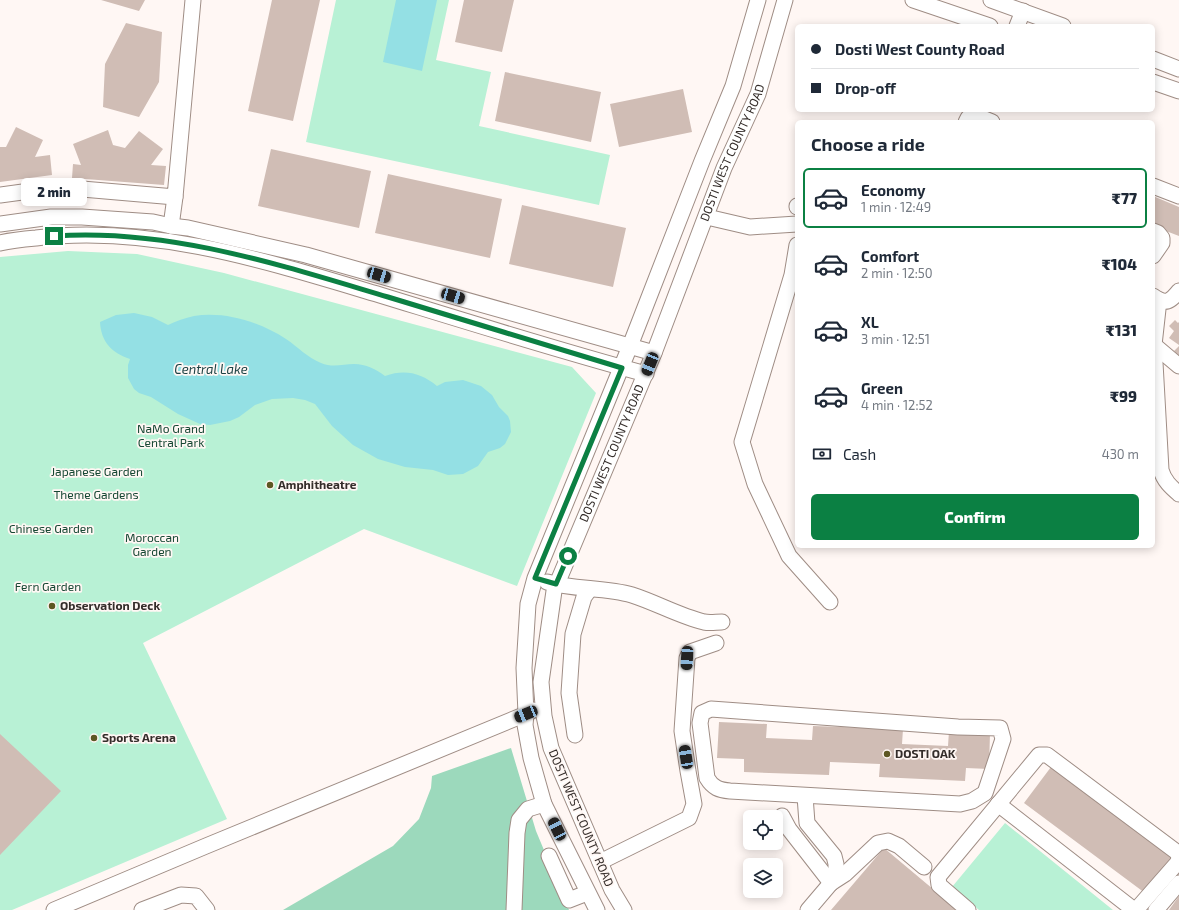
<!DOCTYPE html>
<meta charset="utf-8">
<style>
body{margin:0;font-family:"Exo 2",sans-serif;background:#f6f6f7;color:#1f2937;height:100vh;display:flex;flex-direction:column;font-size:15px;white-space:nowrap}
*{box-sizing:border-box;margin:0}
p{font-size:13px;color:#747a83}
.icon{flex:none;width:22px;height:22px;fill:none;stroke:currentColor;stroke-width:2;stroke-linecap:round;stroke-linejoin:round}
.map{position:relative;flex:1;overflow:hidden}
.side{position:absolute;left:795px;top:120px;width:360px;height:428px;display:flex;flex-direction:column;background:#fff;border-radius:6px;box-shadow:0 2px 10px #0003}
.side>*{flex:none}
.top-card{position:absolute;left:795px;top:24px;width:360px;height:88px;border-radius:6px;box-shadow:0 2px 10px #0003;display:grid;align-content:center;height:88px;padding:0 16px;background:#fff}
.buttons{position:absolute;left:743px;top:810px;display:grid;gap:8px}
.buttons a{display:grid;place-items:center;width:40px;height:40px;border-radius:6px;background:#fff;box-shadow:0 2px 10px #0003;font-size:20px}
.end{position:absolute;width:18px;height:18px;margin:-9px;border:5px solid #0b8043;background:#fff;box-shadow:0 0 0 2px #fff}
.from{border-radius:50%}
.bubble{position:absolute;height:28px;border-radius:6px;background:#fff;box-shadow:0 2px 10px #0003;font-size:13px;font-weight:800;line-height:28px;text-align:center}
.car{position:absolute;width:12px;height:24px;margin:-12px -6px;border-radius:5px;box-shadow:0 0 3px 1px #0007;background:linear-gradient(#222 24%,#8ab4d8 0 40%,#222 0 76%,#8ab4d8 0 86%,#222 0)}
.top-card b{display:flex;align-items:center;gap:14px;height:38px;font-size:15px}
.top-card b+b{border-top:1px solid #e0e1e3}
.top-card i{width:10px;height:10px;background:#1f2937}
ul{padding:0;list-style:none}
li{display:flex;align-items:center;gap:12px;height:60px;margin:0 8px 6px;padding:0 8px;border:2px solid transparent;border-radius:6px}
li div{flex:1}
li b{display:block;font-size:15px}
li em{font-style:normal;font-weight:800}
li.selected{border-color:#0b8043}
li>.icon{width:36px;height:36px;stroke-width:1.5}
h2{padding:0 16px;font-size:18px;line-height:48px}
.pay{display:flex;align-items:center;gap:10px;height:44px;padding:0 16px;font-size:15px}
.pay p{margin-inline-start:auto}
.action{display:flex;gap:8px;margin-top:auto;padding:8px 16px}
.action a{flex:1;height:46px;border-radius:6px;background:#0b8043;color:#fff;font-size:16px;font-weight:800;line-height:46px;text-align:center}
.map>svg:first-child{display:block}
</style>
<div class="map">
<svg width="1179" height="910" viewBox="0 0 1179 910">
<rect width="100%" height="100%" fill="#fff7f4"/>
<path fill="#b8f1d5" d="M336,0H449L436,60L491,72L479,126L610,155L599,205L306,142Z
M68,251L137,254L224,273L572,367L596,393L517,586L364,529L143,643L227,819L12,910H0V257Z
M1005,823L1113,910H979L952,887Z"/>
<path fill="#9cd9bc" d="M511,748L536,831L569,910H283L393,846L419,819L431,788L432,776Z"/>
<path fill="#94e0e4" d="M396,0H437L422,71L383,62Z
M134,313L152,317L168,325C176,321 185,318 194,316C225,311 260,322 286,339C298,347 308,358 321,363C333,368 343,364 354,364C366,364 376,369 385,376C405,369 421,373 437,386L445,382L463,380L481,386L492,395L499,407L508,416L510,421L511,432L505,444L500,448L488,452L478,466L463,474L448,475L433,470L405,467L378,459L353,445L332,426L315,404L305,400L293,398L272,399L255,405L239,417L230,421L210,425L200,424L178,414L151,397L139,393L134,389L128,378V365L130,359C112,353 101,342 100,322L116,315Z"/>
<path fill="#d0bdb5" d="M101,0H145L139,11Z
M272,0H320L293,121L248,111Z
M464,0H514L502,52L455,42Z
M126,23L162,32L159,82L139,117L103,107L105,64Z
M505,72L601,92L591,142L495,121Z
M683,89L692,132L619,147L610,104Z
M16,127L43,140L35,157L50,155L52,175L0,182V147H6Z
M108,130L113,145L125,148L139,131L163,149L151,165L166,166L164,185L72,178L73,164L81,165L73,144Z
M271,149L371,171L359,228L258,206Z
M388,174L502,199L490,258L375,233Z
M1153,196L1179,207V236L1153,226Z
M522,205L626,228L613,287L509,264Z
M1175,320L1178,323L1179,322V345L1169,338L1174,331L1169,326Z
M1179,346V356L1174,351Z
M719,722L767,724L766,738L812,740L813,726L903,729L902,744L948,746L949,731L990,733L989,769L966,768L965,781L879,777L880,764L830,762L829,775L744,772V759L717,758Z
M0,734L61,791L0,855Z
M1051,767L1172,857L1145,893L1024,803Z
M884,848L958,910H831Z
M1179,896V910H1169Z"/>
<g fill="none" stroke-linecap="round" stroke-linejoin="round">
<defs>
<g id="minor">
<path d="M913,0L990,26"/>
<path d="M991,0L1063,26"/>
<path d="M1017,26L1023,11"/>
<path d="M1153,59L1179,69"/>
<path d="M1153,82L1179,91"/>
<path d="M966,122L968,118L972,114L992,122"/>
<path d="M1153,186L1179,196"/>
<path d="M0,195L59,187L175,197L193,0"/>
<path d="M797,206V207"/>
<path d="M707,217L750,227L797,224"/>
<path d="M0,224L51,217H82L153,222L171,226L188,228L306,255L654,353"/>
<path d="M171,226L175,197"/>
<path d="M1153,231L1158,233L1162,238V243L1153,256"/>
<path d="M0,243C12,240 24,239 36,238C153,224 269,262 380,295C468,322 557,350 646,374"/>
<path d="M797,245L792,275L742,442L755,484L789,556L830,602"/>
<path d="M1153,296C1166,305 1170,302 1179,291"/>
<path d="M1159,300L1154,345L1161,470C1164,481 1171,487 1179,494"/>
<path d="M1154,345L1179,366"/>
<path d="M547,582C575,590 605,587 632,595C657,603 679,616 704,622C710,623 716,622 722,622"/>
<path d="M711,709L958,727L1000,728L1003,739L985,793L972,801L960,804L730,791C719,790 713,788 707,778L700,723L702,713Z"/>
<path d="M575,735L569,693L573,634L584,597L590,589"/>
<path d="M805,796L807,823L834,856L836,864V874L831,883L808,910"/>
<path d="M998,804L1134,910"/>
<path d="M782,816L789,829L831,883"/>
<path d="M549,856L569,900L587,893"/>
<path d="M600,862L689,818L694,804L688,771L682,731L687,658L690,652L716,643"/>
<path d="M831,883L845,874L878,843L888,841L899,846L924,867"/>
<path d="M54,910L206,846L526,714L533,710"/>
<path d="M142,910L181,895L196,896L207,910"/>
<path d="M514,910L517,833L519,820L528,809L544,804"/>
<path d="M597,910L544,804L531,758L525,725L526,714L524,668L528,604L535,578L630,346L702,161L733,86L758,0"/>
<path id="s1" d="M624,910L612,890L551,748L544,716L541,682L554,591L654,353L724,168L758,94L785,0"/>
<path d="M968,910L939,885L938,877L1039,755H1047L1178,853L1179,860"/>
<path d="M1136,910L1179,861"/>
<path d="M1156,910L1179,883"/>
</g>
</defs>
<use href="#minor" stroke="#9f8d85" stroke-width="17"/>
<use href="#minor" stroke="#fff" stroke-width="15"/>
</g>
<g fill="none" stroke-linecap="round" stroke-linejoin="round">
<path stroke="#0b8043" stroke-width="5" d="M54,236C169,228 280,265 388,297C466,321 544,344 622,368L535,578L556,584L568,556"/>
</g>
<g fill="#5d5723" stroke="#fff7f4" stroke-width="1.5">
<circle cx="270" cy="485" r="4"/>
<circle cx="52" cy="606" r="4"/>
<circle cx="94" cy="738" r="4"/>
<circle cx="887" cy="754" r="4"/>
</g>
<g text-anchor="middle" stroke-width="3.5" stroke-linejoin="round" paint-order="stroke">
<g font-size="12" fill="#342d2a" stroke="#fff7f4">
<text dy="4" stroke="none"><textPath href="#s1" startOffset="810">DOSTI WEST COUNTY ROAD</textPath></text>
<text dy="4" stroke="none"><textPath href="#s1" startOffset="486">DOSTI WEST COUNTY ROAD</textPath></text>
<text transform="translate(581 818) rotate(67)" y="4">DOSTI WEST COUNTY ROAD</text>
</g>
<g font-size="12" fill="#164733" stroke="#fff7f4">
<text x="171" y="433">NaMo Grand<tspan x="171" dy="14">Central Park</tspan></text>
<text x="97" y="476">Japanese Garden</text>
<text x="96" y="499">Theme Gardens</text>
<text x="51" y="533">Chinese Garden</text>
<text x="152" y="542">Moroccan<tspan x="152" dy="14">Garden</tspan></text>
<text x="48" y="591">Fern Garden</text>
</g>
<g font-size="12" font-weight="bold" fill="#342d2a" stroke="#fff7f4" text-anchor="start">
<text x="278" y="489">Amphitheatre</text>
<text x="60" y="610">Observation Deck</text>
<text x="102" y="742">Sports Arena</text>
<text x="895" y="758">DOSTI OAK</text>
</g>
<g font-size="13" font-style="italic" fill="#1d4244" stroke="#fff7f4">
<text x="211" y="374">Central Lake</text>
</g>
</g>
</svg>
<div class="buttons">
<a><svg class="icon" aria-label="locate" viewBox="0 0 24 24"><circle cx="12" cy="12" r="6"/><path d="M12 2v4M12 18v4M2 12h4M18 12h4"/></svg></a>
<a><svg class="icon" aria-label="layers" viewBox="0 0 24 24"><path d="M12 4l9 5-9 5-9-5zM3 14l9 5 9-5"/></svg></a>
</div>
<i class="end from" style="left:568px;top:556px"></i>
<i class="end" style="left:54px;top:236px"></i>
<div class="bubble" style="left:21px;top:178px;width:66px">2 min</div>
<i class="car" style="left:379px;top:275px;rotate:106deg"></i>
<i class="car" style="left:453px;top:296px;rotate:106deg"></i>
<i class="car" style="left:650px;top:364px;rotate:202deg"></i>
<i class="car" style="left:687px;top:658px;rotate:183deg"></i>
<i class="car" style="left:526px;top:714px;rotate:248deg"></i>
<i class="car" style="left:686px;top:757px;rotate:351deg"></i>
<i class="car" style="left:557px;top:829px;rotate:334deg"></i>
<div class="top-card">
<b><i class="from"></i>Dosti West County Road</b>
<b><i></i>Drop-off</b>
</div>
<section class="side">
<h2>Choose a ride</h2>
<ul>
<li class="selected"><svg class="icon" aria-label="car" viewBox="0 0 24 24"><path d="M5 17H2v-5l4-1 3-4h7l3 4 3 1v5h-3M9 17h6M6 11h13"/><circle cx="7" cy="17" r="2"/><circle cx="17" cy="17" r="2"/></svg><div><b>Economy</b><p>1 min · 12:49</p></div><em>₹77</em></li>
<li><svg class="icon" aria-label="car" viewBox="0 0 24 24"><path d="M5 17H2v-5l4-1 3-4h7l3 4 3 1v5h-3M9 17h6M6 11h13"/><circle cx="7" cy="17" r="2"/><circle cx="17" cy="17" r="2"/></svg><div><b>Comfort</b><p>2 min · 12:50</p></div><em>₹104</em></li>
<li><svg class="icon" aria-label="car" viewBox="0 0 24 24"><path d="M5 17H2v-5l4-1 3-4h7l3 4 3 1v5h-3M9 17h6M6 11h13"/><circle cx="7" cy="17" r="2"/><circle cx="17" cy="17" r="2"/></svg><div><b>XL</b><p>3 min · 12:51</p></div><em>₹131</em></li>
<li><svg class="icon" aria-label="car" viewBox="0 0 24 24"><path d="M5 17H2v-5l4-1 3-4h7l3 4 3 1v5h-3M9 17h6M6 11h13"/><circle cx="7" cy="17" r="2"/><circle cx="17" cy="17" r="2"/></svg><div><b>Green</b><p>4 min · 12:52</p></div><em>₹99</em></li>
</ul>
<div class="pay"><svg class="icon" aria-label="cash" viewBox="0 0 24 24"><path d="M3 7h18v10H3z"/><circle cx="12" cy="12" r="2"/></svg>Cash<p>430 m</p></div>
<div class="action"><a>Confirm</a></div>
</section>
</div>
